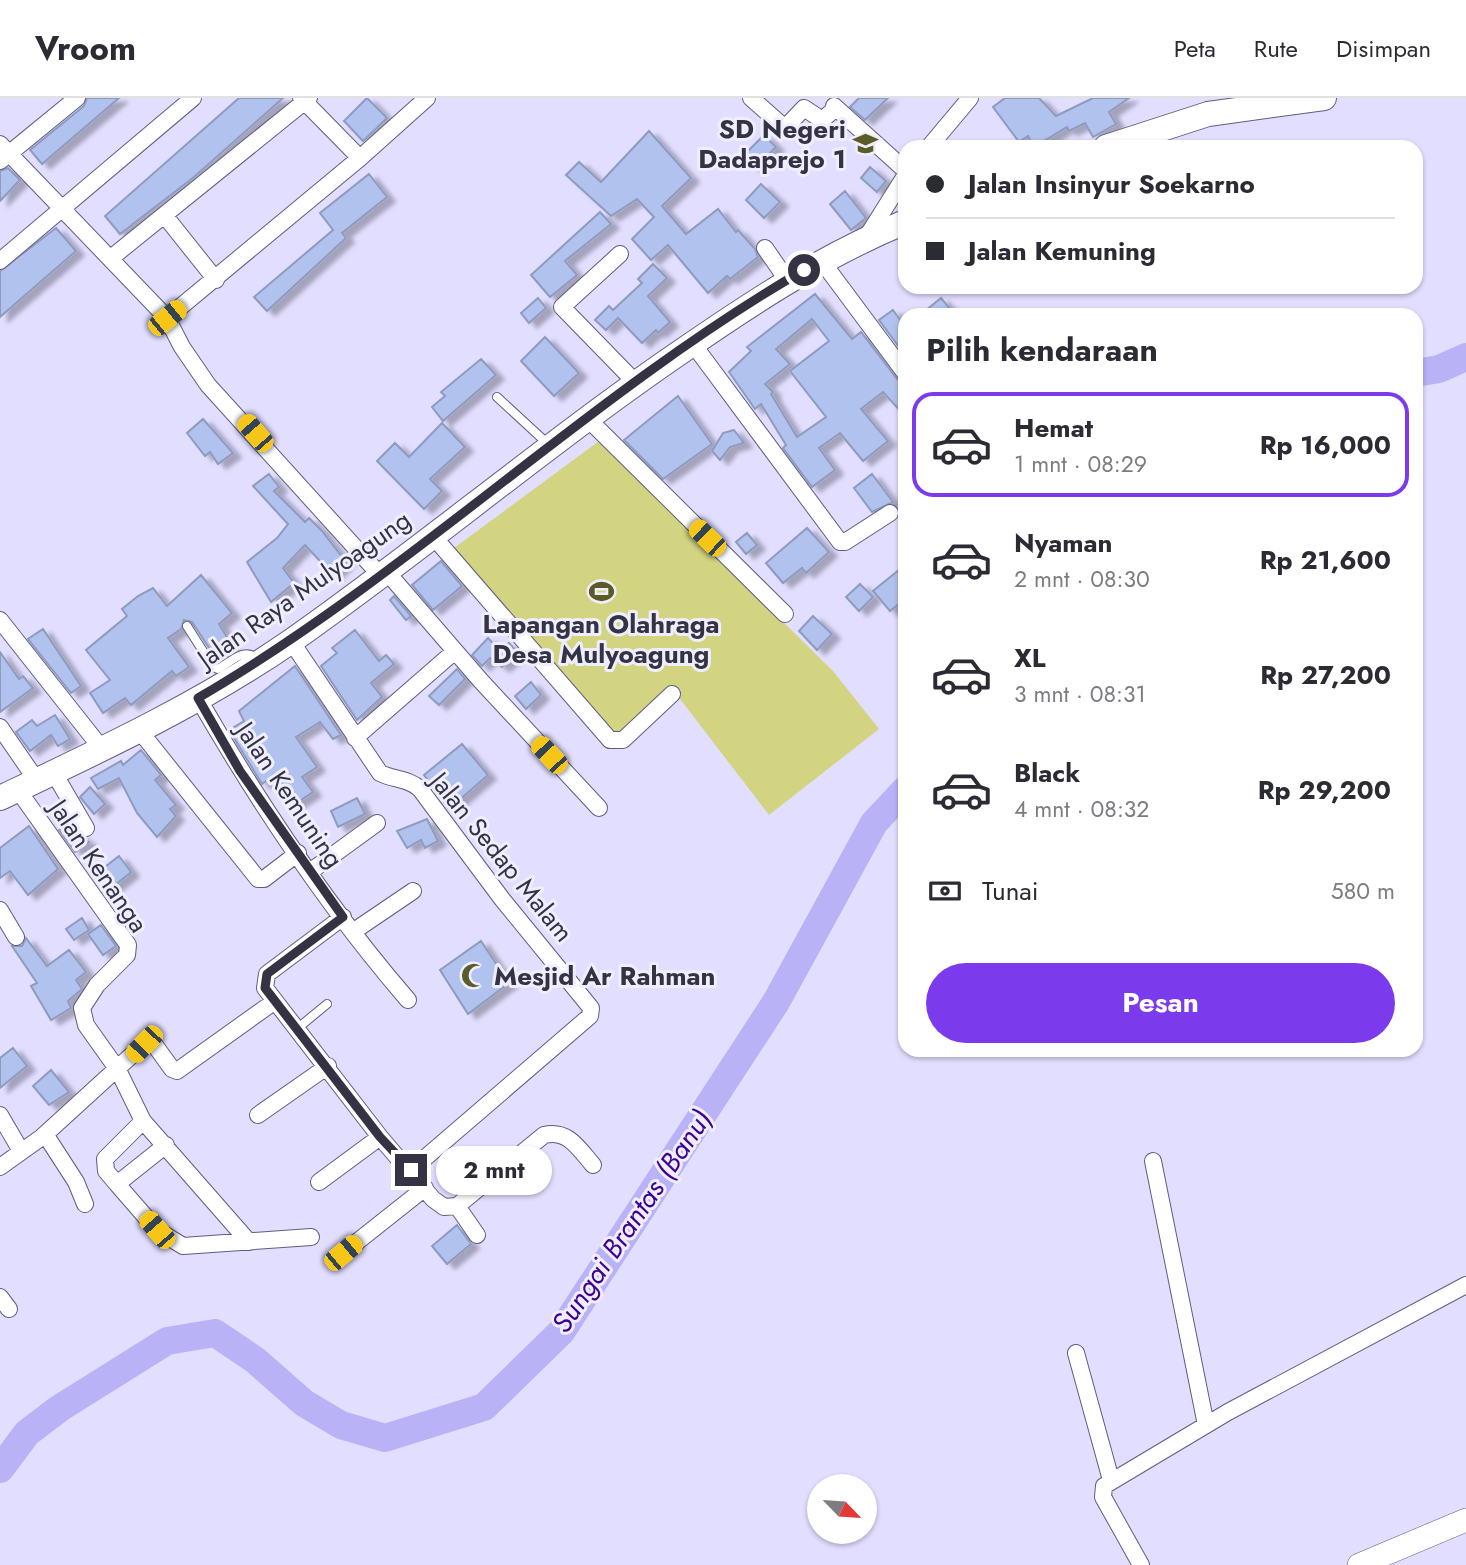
<!DOCTYPE html>
<html lang="id">
<meta charset="utf-8">
<style>
body{margin:0;font-family:Jost,sans-serif;background:#f2f2f3;color:#2b2b33;height:100vh;display:flex;flex-direction:column;font-size:26px;white-space:nowrap}
*{box-sizing:border-box;margin:0}
p{font-size:23px;color:#7c7c81}
.icon{flex:none;width:38px;height:38px;fill:none;stroke:currentColor;stroke-width:2;stroke-linecap:round;stroke-linejoin:round}
.map{position:relative;flex:1;overflow:hidden}
.side{position:absolute;left:898px;top:210px;width:525px;height:749px;display:flex;flex-direction:column;background:#fff;border-radius:21px;box-shadow:0 2px 5px #0004}
.side>*{flex:none}
.top-card{position:absolute;left:898px;top:42px;width:525px;height:154px;border-radius:21px;box-shadow:0 2px 5px #0004;display:grid;align-content:center;height:154px;padding:0 28px;background:#fff}
.needle{width:46px;rotate:115deg}
.fabs{position:absolute;left:807px;top:1376px;display:grid;gap:14px}
.fabs a{display:grid;place-items:center;width:70px;height:70px;border-radius:50%;background:#fff;box-shadow:0 2px 5px #0004;font-size:35px}
.end{position:absolute;width:32px;height:32px;margin:-16px;border:9px solid #353343;background:#fff;box-shadow:0 0 0 4px #fff}
.from{border-radius:50%}
.bubble{position:absolute;height:49px;border-radius:24px;background:#fff;box-shadow:0 2px 5px #0004;font-size:23px;font-weight:700;line-height:49px;text-align:center}
.car{position:absolute;width:21px;height:42px;margin:-21px -10px;border-radius:9px;box-shadow:0 0 5px 2px #0007;background:linear-gradient(#f5c518 24%,#345 0 40%,#f5c518 0 76%,#345 0 86%,#f5c518 0)}
.top-card b{display:flex;align-items:center;gap:24px;height:66px;font-size:26px}
.top-card b+b{border-top:2px solid #e1e1e2}
.top-card i{width:18px;height:18px;background:#2b2b33}
ul{padding:0;list-style:none}
li{display:flex;align-items:center;gap:21px;height:105px;margin:0 14px 10px;padding:0 14px;border:4px solid transparent;border-radius:21px}
li div{flex:1}
li b{display:block;font-size:26px}
li em{font-style:normal;font-weight:700}
li.current{border-color:#7c3aed}
li>.icon{width:63px;height:63px;stroke-width:1.5}
h2{padding:0 28px;font-size:32px;line-height:84px}
.pay{display:flex;align-items:center;gap:18px;height:77px;padding:0 28px;font-size:26px}
.pay p{margin-inline-start:auto}
.button{display:flex;gap:14px;margin-top:auto;padding:14px 28px}
.button a{flex:1;height:80px;border-radius:42px;background:#7c3aed;color:#fff;font-size:28px;font-weight:700;line-height:80px;text-align:center}
header{display:flex;align-items:center;gap:42px;box-sizing:border-box;height:98px;padding:0 35px;background:#fff;border-bottom:2px solid #e1e1e2}
header strong{font-size:33px}
nav{display:flex;gap:38px;margin-inline-start:auto;font-size:24px}
.map>svg:first-child{display:block}
</style>
<header>
<strong>Vroom</strong>
<nav><a>Peta</a><a>Rute</a><a>Disimpan</a></nav>
</header>
<div class="map">
<svg width="1466" height="1467" viewBox="0 0 1466 1467">
<defs>
<filter id="shadow"><feDropShadow dx="8" dy="4.5" stdDeviation="2" flood-color="#0004"/></filter>
</defs>
<rect width="100%" height="100%" fill="#e1deff"/>
<path fill="#d3d481" d="M599,343L833,573L879,631L769,717L677,597L682,592L673,591L618,638L612,639L450,453Z"/>
<g fill="none" stroke-linecap="round" stroke-linejoin="round">
<path stroke="#b9b2f7" stroke-width="28" d="M1416,275L1439,271L1466,259
M0,1371L27,1335L60,1310L167,1243L215,1235L255,1262L304,1305L341,1327L385,1340L484,1309L561,1234L776,904L874,725L905,692"/>
</g>
<path fill="#b1c2ee" stroke="#8e9bbf" stroke-width="2" fill-rule="evenodd" filter="url(#shadow)" d="M87,0H119L42,66L30,52L84,8Z
M239,0H283L194,79L120,136L105,118Z
M367,0L387,20L363,43L344,23Z
M859,0H888L865,22L850,9Z
M1005,0H1039L1056,18L1093,0H1129L1109,14L1116,26L1093,39L1085,25L1069,33L1067,29L1034,49L1028,38L1019,44L993,9Z
M649,33L691,80L662,108L686,136L718,111L736,134L738,132L755,151L758,159L730,181L727,178L708,195L668,147L651,162L632,141L654,119L637,101L611,118L566,77L579,64L601,84Z
M764,37L776,49L755,70L743,58Z
M870,69L886,83L877,94L861,80Z
M8,70L20,82L0,103V73Z
M369,76L387,99L342,135L346,140L267,213L254,199L333,132L320,115Z
M761,86L780,104L764,120L746,102Z
M845,93L866,120L851,132L830,106Z
M600,114L611,126L565,163L577,177L550,199L531,177Z
M56,130L76,153L0,219V173Z
M653,166L667,180L648,198L670,224L658,235L656,232L642,245L618,220L606,232L595,222L609,208L613,212L642,185L638,181Z
M815,196L852,241L861,234L897,281L905,285V318L883,294L861,311L888,343L863,363L840,335L819,350L835,372L812,389L783,350L786,347L761,306L755,311L729,274L751,253L747,249ZM812,221L829,243L790,273L826,319L797,339L771,296L773,294L765,286L790,266L776,251Z
M538,200L546,210L529,225L521,215Z
M941,200L955,217H920Z
M893,212L905,229V257L879,222Z
M545,239L579,275L554,298L521,263Z
M481,261L496,277L443,323L432,309L445,298L441,294Z
M678,298L712,346L663,381L624,342Z
M203,321L233,355L218,366L210,354L205,358L187,335Z
M442,325L465,349L430,381L442,393L424,411L377,363L395,345L409,359Z
M734,332L744,345L730,349L720,362L712,353L723,335Z
M269,376L279,389L274,393L305,424L309,420L322,433L346,464L333,477L305,447L283,470L294,485L271,504L247,464L277,440L288,426L253,388Z
M872,376L893,404L872,414L854,390Z
M807,430L829,454L806,475L802,470L783,485L766,465Z
M747,435L757,447L746,456L736,444Z
M441,463L462,488L433,512L412,487Z
M899,472L905,479V501L890,513L873,493Z
M201,477L232,515L219,526L231,546L213,556L192,524L184,522L181,531L168,540L189,569L176,578L172,573L131,607L125,600L103,615L90,595L110,582L86,552L127,518L122,511L138,498L153,490L167,508Z
M860,486L873,499L859,513L846,499Z
M394,498L411,518L406,522L390,502Z
M813,518L832,536L817,552L799,533Z
M43,531L81,588L71,595L28,541Z
M355,532L379,563L386,557L394,566L371,585L382,599L357,622L321,568L337,555L332,550Z
M488,540L500,553L509,545L518,555L502,569L490,560L482,568L472,557Z
M0,554L19,581L23,578L33,590L0,614Z
M295,568L341,637L333,641L320,624L296,639L317,669L302,679L313,694L295,706L275,676L262,686L229,632L244,623L239,613Z
M457,571L465,581L439,607L429,598Z
M531,584L541,597L526,611L515,598Z
M55,617L70,641L58,648L51,637L30,653L16,634L32,622L37,628Z
M462,646L488,677L449,711L424,677Z
M141,652L161,677L155,682L176,707L170,711L176,718L157,739L137,715L119,680L98,691L91,680L121,663L123,667Z
M90,689L105,706L94,716L80,699Z
M357,700L365,716L338,729L331,713Z
M427,721L438,743L425,750L421,742L407,750L397,733Z
M71,724L77,736L89,744L75,754L59,732Z
M29,728L58,771L28,797L10,773L0,780V750Z
M119,758L131,774L108,793L95,777Z
M82,820L89,832L74,842L66,831Z
M101,827L116,848L103,857L88,836Z
M26,840L47,868L69,852L86,874L76,882L82,891L68,903L71,910L51,922L31,888L37,885L12,848H22Z
M481,843L509,885L468,916L440,872Z
M13,950L27,968L0,990V960Z
M51,972L69,994L49,1007L33,988Z
M457,1127L471,1146L447,1166L432,1148Z"/>
<g fill="none" stroke-linecap="round" stroke-linejoin="round">
<defs>
<path id="lane" d="M497,299L548,346
M187,528L213,569L218,571C233,563 244,548 259,562
M298,930L327,906"/>
<path id="street" d="M301,0L360,60
M751,0L785,30L804,10L822,22L836,10
M834,8L905,72
M0,46L167,220L182,249L208,287L380,477
M929,49L970,0
M0,63L77,0
M165,118L216,182
M866,140L905,78
M765,150L787,182
M620,156L562,209L636,285
M111,160L309,0
M821,162L905,275
M0,163L193,0
M167,220L360,60L427,0
M693,246L840,444H845L890,415
M587,320L785,516
M432,437L610,642H623L672,596
M386,473L481,583L599,710
M0,522L102,651
M291,543L380,675C394,682 408,680 420,691L502,801L591,910L590,918L411,1072
M198,600C257,702 331,813 408,902
M0,629L37,683
M139,632L258,781H264L298,755
M355,640L455,553
M54,675L86,730
M18,692L128,847L127,857L97,887L82,910L86,927L118,972L143,1023L249,1144
M311,773L377,725
M0,812L16,839
M343,819L267,876L265,890L380,1039L433,1101L444,1109L457,1108
M354,833L413,793
M0,1017L21,1053
M258,1017L328,968
M143,1023L105,1061L106,1073L117,1086L166,1047
M45,1036L76,1084L85,1106
M1153,1063L1206,1327
M0,1069L42,1039L144,946H154L172,971L177,973L275,903
M319,1084L380,1039
M117,1086L157,1132L183,1148L311,1139
M457,1108L544,1037C568,1031 579,1051 593,1067
M457,1108L477,1137
M343,1155L425,1090
M0,1199L9,1211
M1076,1255L1111,1382
M1141,1467L1103,1399L1104,1388L1228,1314L1466,1187"/>
<path id="secondary" d="M1359,1467L1466,1422"/>
<path id="primary" d="M1106,49L1208,16L1324,0
M0,700C99,653 200,606 290,544C424,450 550,343 685,251C756,202 825,157 905,124"/>
</defs>
<use href="#lane" stroke="#605c7f" stroke-width="10"/>
<use href="#street" stroke="#605c7f" stroke-width="18"/>
<use href="#secondary" stroke="#605c7f" stroke-width="24"/>
<use href="#primary" stroke="#605c7f" stroke-width="26"/>
<use href="#lane" stroke="#fff" stroke-width="8"/>
<use href="#street" stroke="#fff" stroke-width="16"/>
<use href="#secondary" stroke="#fff" stroke-width="23"/>
<use href="#primary" stroke="#fff" stroke-width="24"/>
</g>
<g fill="none" stroke-linecap="round" stroke-linejoin="round">
<path stroke="#353343" stroke-width="9" d="M411,1072L380,1039L265,890L267,876L343,819L240,673L198,600C412,475 590,296 804,172"/>
</g>
<defs>
<symbol id="school-bare" viewBox="-9 -9 18 18"><path d="M0-5L7-2L0 1L-7-2ZM-4 1L0 2.5L4 1V4Q0 6-4 4Z" fill="#5b5b28" stroke="#efeefe" stroke-width="2.5" paint-order="stroke"/></symbol>
<symbol id="stadium-bare" viewBox="-9 -9 18 18"><path d="M0-5a6.5 5 0 1 0 0 10a6.5 5 0 1 0 0-10ZM-3.5-1.8h7v3.6h-7Z" fill="#5b5b28" stroke="#efeefe" stroke-width="2.5" paint-order="stroke"/></symbol>
<symbol id="mosque-bare" viewBox="-9 -9 18 18"><path d="M3.5-4.9A6 6 0 1 0 3.5 4.9A5 5 0 1 1 3.5-4.9Z" fill="#5b5b28" stroke="#efeefe" stroke-width="2.5" paint-order="stroke"/></symbol>
</defs>
<g fill-rule="evenodd">
<use href="#school-bare" x="848" y="28" width="35" height="35"/>
<use href="#stadium-bare" x="584" y="476" width="35" height="35"/>
<use href="#mosque-bare" x="456" y="860" width="35" height="35"/>
</g>
<g text-anchor="middle" stroke-width="6" stroke-linejoin="round" paint-order="stroke">
<g font-size="26" font-weight="bold" fill="#353343" stroke="#efeefe" text-anchor="end">
<text x="846" y="40">SD Negeri<tspan x="846" dy="30">Dadaprejo 1</tspan></text>
<text x="601" y="535" text-anchor="middle">Lapangan Olahraga<tspan x="601" dy="30">Desa Mulyoagung</tspan></text>
<text x="494" y="887" text-anchor="start">Mesjid Ar Rahman</text>
</g>
<g font-size="26" fill="#353343" stroke="#efeefe">
<text transform="translate(304 491) rotate(-35)" y="9">Jalan Raya Mulyoagung</text>
<text transform="translate(290 697) rotate(56)" y="9">Jalan Kemuning</text>
<text transform="translate(502 759) rotate(51)" y="9">Jalan Sedap Malam</text>
<text transform="translate(99 768) rotate(56)" y="9">Jalan Kenanga</text>
</g>
<g font-size="28" font-style="italic" fill="#3e0294" stroke="#efeefe">
<text transform="translate(631 1123) rotate(-56)" y="10">Sungai Brantas (Banu)</text>
</g>
</g>
</svg>
<div class="fabs">
<a><svg class="needle" viewBox="-14 -14 28 28"><path d="M0-13l5 13h-10z" fill="#e53935"/><path d="M0 13l5-13h-10z" fill="#7c7c81"/></svg></a>
</div>
<i class="end from" style="left:804px;top:172px"></i>
<i class="end" style="left:411px;top:1072px"></i>
<div class="bubble" style="left:436px;top:1048px;width:116px">2 mnt</div>
<i class="car" style="left:167px;top:220px;rotate:51deg"></i>
<i class="car" style="left:255px;top:335px;rotate:319deg"></i>
<i class="car" style="left:707px;top:440px;rotate:314deg"></i>
<i class="car" style="left:549px;top:657px;rotate:317deg"></i>
<i class="car" style="left:144px;top:946px;rotate:224deg"></i>
<i class="car" style="left:157px;top:1132px;rotate:319deg"></i>
<i class="car" style="left:343px;top:1155px;rotate:50deg"></i>
<div class="top-card">
<b><i class="from"></i>Jalan Insinyur Soekarno</b>
<b><i></i>Jalan Kemuning</b>
</div>
<section class="side">
<h2>Pilih kendaraan</h2>
<ul>
<li class="current"><svg class="icon" aria-label="car" viewBox="0 0 24 24"><path d="M5 17H2v-5l4-1 3-4h7l3 4 3 1v5h-3M9 17h6M6 11h13"/><circle cx="7" cy="17" r="2"/><circle cx="17" cy="17" r="2"/></svg><div><b>Hemat</b><p>1 mnt · 08:29</p></div><em>Rp 16,000</em></li>
<li><svg class="icon" aria-label="car" viewBox="0 0 24 24"><path d="M5 17H2v-5l4-1 3-4h7l3 4 3 1v5h-3M9 17h6M6 11h13"/><circle cx="7" cy="17" r="2"/><circle cx="17" cy="17" r="2"/></svg><div><b>Nyaman</b><p>2 mnt · 08:30</p></div><em>Rp 21,600</em></li>
<li><svg class="icon" aria-label="car" viewBox="0 0 24 24"><path d="M5 17H2v-5l4-1 3-4h7l3 4 3 1v5h-3M9 17h6M6 11h13"/><circle cx="7" cy="17" r="2"/><circle cx="17" cy="17" r="2"/></svg><div><b>XL</b><p>3 mnt · 08:31</p></div><em>Rp 27,200</em></li>
<li><svg class="icon" aria-label="car" viewBox="0 0 24 24"><path d="M5 17H2v-5l4-1 3-4h7l3 4 3 1v5h-3M9 17h6M6 11h13"/><circle cx="7" cy="17" r="2"/><circle cx="17" cy="17" r="2"/></svg><div><b>Black</b><p>4 mnt · 08:32</p></div><em>Rp 29,200</em></li>
</ul>
<div class="pay"><svg class="icon" aria-label="cash" viewBox="0 0 24 24"><path d="M3 7h18v10H3z"/><circle cx="12" cy="12" r="2"/></svg>Tunai<p>580 m</p></div>
<div class="button"><a>Pesan</a></div>
</section>
</div>
